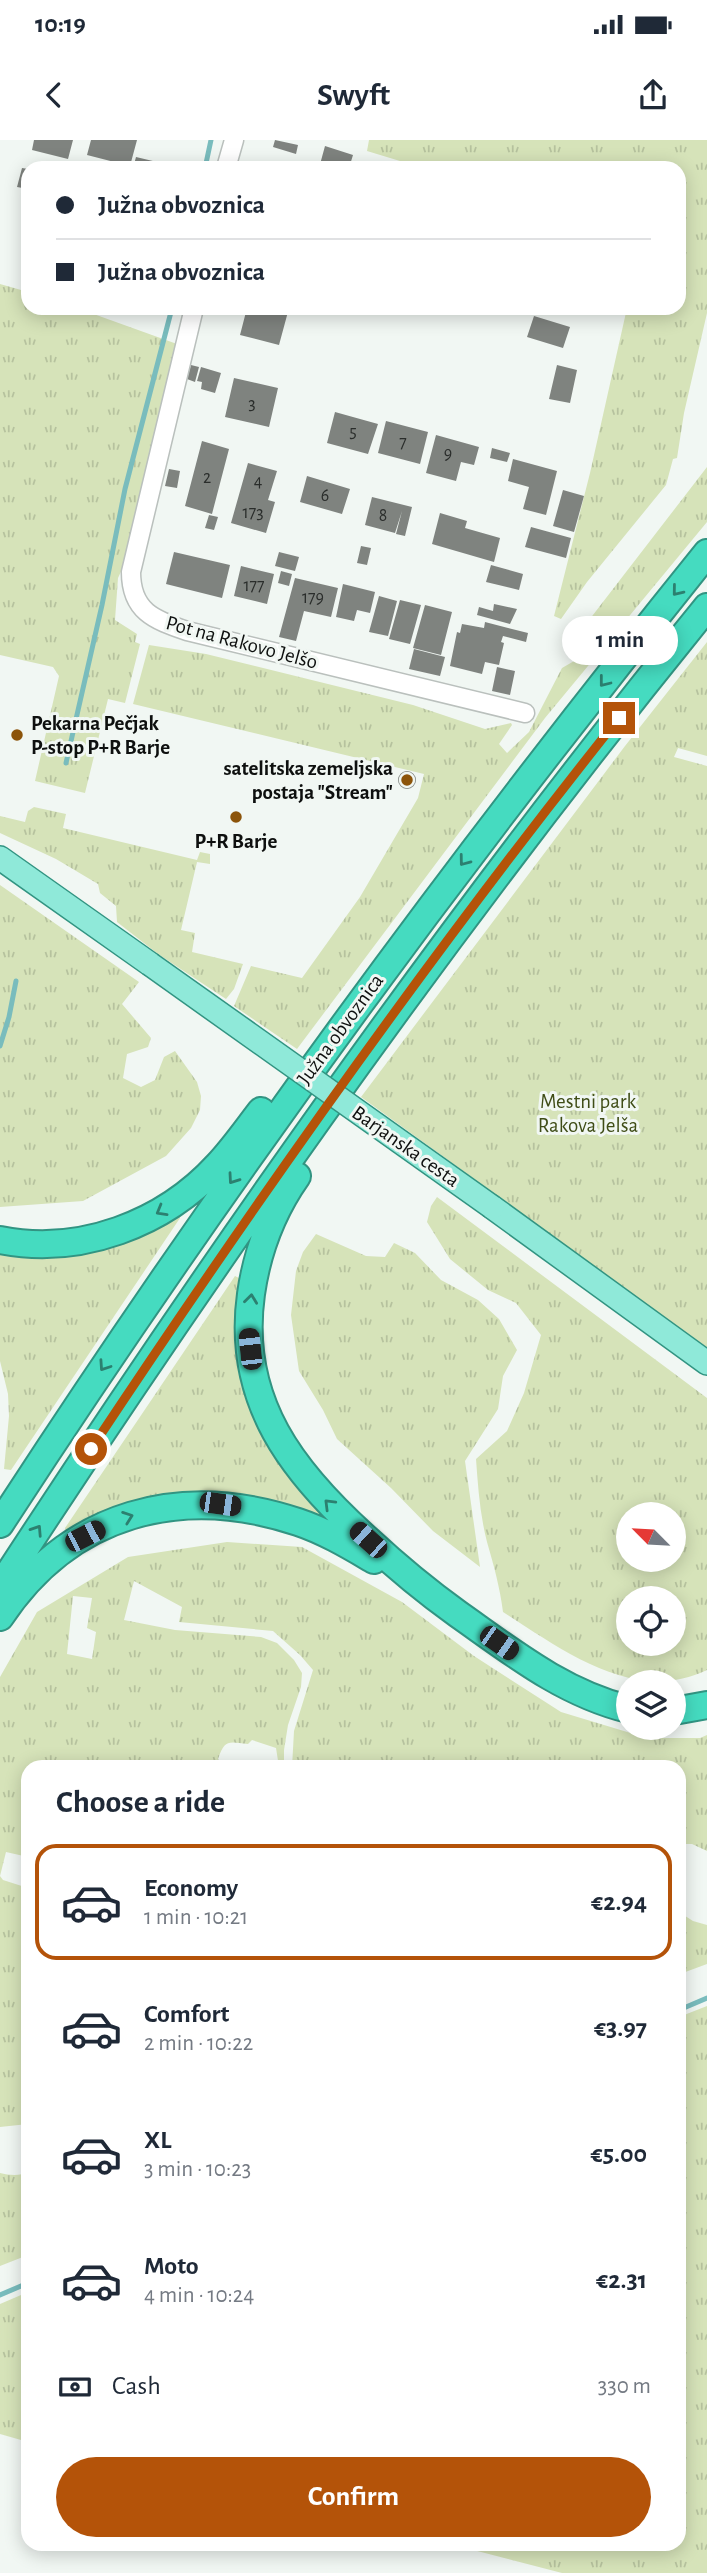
<!DOCTYPE html>
<meta charset="utf-8">
<style>
body{margin:0;font-family:"Alegreya Sans",sans-serif;background:#f6f6f7;color:#1f2937;height:100vh;display:flex;flex-direction:column;font-size:26px;white-space:nowrap}
*{box-sizing:border-box;margin:0}
p{font-size:23px;color:#747a83}
.icon{flex:none;width:38px;height:38px;fill:none;stroke:currentColor;stroke-width:2;stroke-linecap:round;stroke-linejoin:round}
.map{position:relative;flex:1;overflow:hidden}
.sheet{position:absolute;left:21px;top:1620px;width:665px;height:791px;display:flex;flex-direction:column;background:#fff;border-radius:21px;box-shadow:0 4px 18px #0003}
.sheet>*{flex:none}
.hud{position:absolute;left:21px;top:21px;width:665px;height:154px;border-radius:21px;box-shadow:0 4px 18px #0003;display:grid;align-content:center;height:154px;padding:0 35px;background:#fff}
.needle{width:46px;rotate:294deg}
.buttons{position:absolute;left:616px;top:1362px;display:grid;gap:14px}
.buttons a{display:grid;place-items:center;width:70px;height:70px;border-radius:50%;background:#fff;box-shadow:0 4px 18px #0003;font-size:35px}
.end{position:absolute;width:32px;height:32px;margin:-16px;border:9px solid #b45309;background:#fff;box-shadow:0 0 0 4px #fff}
.from{border-radius:50%}
.bubble{position:absolute;height:49px;border-radius:24px;background:#fff;box-shadow:0 4px 18px #0003;font-size:23px;font-weight:600;line-height:49px;text-align:center}
.car{position:absolute;width:21px;height:42px;margin:-21px -10px;border-radius:9px;box-shadow:0 0 5px 2px #0007;background:linear-gradient(#222 24%,#8ab4d8 0 40%,#222 0 76%,#8ab4d8 0 86%,#222 0)}
.hud b{display:flex;align-items:center;gap:24px;height:66px;font-size:26px}
.hud b+b{border-top:2px solid #e0e1e3}
.hud i{width:18px;height:18px;background:#1f2937}
ul{padding:0;list-style:none}
li{display:flex;align-items:center;gap:21px;height:116px;margin:0 14px 10px;padding:0 21px;border:4px solid transparent;border-radius:21px}
li div{flex:1}
li b{display:block;font-size:26px}
li em{font-style:normal;font-weight:600}
li.current{border-color:#b45309}
li>.icon{width:63px;height:63px;stroke-width:1.5}
h2{padding:0 35px;font-size:32px;line-height:84px}
.pay{display:flex;align-items:center;gap:18px;height:77px;padding:0 35px;font-size:26px}
.pay p{margin-inline-start:auto}
.action{display:flex;gap:14px;margin-top:auto;padding:14px 35px}
.action a{flex:1;height:80px;border-radius:42px;background:#b45309;color:#fff;font-size:28px;font-weight:600;line-height:80px;text-align:center}
.status{display:flex;justify-content:space-between;align-items:center;height:49px;padding:0 35px;background:#fff;direction:ltr}
.status svg{height:19px;fill:currentColor}
header{display:flex;justify-content:space-between;align-items:center;height:91px;padding:0 35px;background:#fff;font-size:32px;font-weight:600}
.map>svg:first-child{display:block}
</style>
<div class="status"><b>10:19</b><svg viewBox="0 0 49 12"><path d="M0 12V9h3v3zM5 12V6h3v6zM10 12V3h3v9zM15 12V0h3v12zM26 1h20v11H26zM47 4h2v5h-2z"/></svg></div>
<header><svg class="icon" aria-label="back" viewBox="0 0 24 24"><path d="M15 5l-7 7 7 7"/></svg>Swyft<svg class="icon" aria-label="share" viewBox="0 0 24 24"><path d="M12 15V3M7 8l5-5 5 5M5 13v7h14v-7"/></svg></header>
<div class="map">
<svg width="707" height="2433" viewBox="0 0 707 2433">
<defs>
<pattern id="grass-tufts" width="24" height="20" patternUnits="userSpaceOnUse" patternTransform="scale(1.75)"><rect width="24" height="20" fill="#d6e3b9"/><path d="M3 7l-1-3M5 7V3M7 7l1-3M15 17l-1-3M17 17v-4M19 17l1-3" fill="none" stroke="#b6c29e"/></pattern>
</defs>
<rect width="100%" height="100%" fill="#f1f7f3"/>
<path fill="url(#grass-tufts)" fill-rule="evenodd" d="M369,0H707V173L684,273L677,318L673,319L666,345L587,442L561,479L554,476L590,333L627,168H679V28H423L367,11Z
M0,144L28,152V168H77L177,204L124,425L118,438L115,480L137,494L135,502L140,504L125,563L108,559L85,653L35,641L59,536L53,527L0,515Z
M707,327V382L545,578L297,909L234,866L251,826L302,838L360,757L418,658L424,634L133,564L149,505L206,514L413,565L485,589L511,583L512,585L499,604L507,613L529,592L562,528L581,517L586,484Z
M707,502V616L678,608L674,617L707,626V1208L361,957L625,606Z
M34,667L66,674L63,688L197,720L200,712L210,714V724L197,722L181,790L195,793L192,812L243,824L234,849L226,859L158,814L117,782L116,766L100,753L98,744L56,719L0,693V676L25,682L28,671Z
M0,745L139,842L122,864L151,898L148,907L127,914L123,938L141,947L155,940L164,917L175,911L197,942L201,956L200,970L191,988L166,1016L83,1061L0,1067Z
M437,1057L707,1258V1530C634,1565 563,1510 503,1472C500,1448 494,1426 487,1402C480,1375 478,1347 476,1319L507,1291L524,1253L541,1195L516,1163L488,1150L450,1119L427,1082L431,1066ZM628,1374H674V1419H628ZM628,1458H674V1503H628Z
M180,1074V1078L11,1330L4,1329L9,1276L8,1254L0,1221V1113C70,1128 119,1103 180,1074Z
M316,1094L366,1116L385,1117L394,1103L415,1113L441,1140L478,1160L499,1179L517,1210L503,1236L498,1269L465,1321L480,1427L433,1391L391,1348L337,1299L323,1270L299,1231L291,1175L296,1131L303,1112Z
M235,1136L241,1139C222,1213 254,1299 303,1354C315,1368 329,1379 343,1391C243,1340 164,1334 66,1393L65,1388Z
M227,1402L302,1407L402,1462L474,1516L561,1572L647,1598H700L707,1595V1711L692,1704H679V1628L292,1627L294,1591L313,1530L300,1515L273,1491L179,1482L182,1467L134,1441L124,1480L175,1490L261,1497L277,1503L294,1520L302,1533L301,1547L288,1585L284,1610V1627H279L276,1608L252,1600L248,1604C228,1602 225,1599 218,1619L224,1627L28,1628V1717L6,1712L0,1736L3,1740L28,1748V1984L0,1987V1537L37,1472L128,1417ZM73,1456L92,1458L87,1488L96,1492L92,1519L67,1514Z
M679,1772L693,1781L707,1785V1824L680,1834Z
M707,1866V2433H562L454,2405L679,2404V1877Z
M28,2031V2115L0,2126V2033C9,2035 20,2037 28,2031Z
M28,2152V2302L0,2294V2164Z"/>
<g fill="none" stroke-linecap="round" stroke-linejoin="round">
<path stroke="#79bcbd" stroke-width="5" d="M205,28L211,0
M66,623L102,465L125,349L172,168
M0,906L9,877L16,841
M679,1870L707,1858
M0,2155L28,2143"/>
</g>
<path fill="#7f837f" d="M34,0H73L68,19L32,10Z
M91,0H137L130,26L87,15Z
M275,0L298,5L296,14L273,7Z
M325,6L353,15L349,28H319Z
M136,17L178,27L177,28H133Z
M22,28L28,29V49L17,47Z
M247,168L269,173L270,168H289L279,205L240,195Z
M534,176L570,187L563,208L527,197Z
M191,225L199,227L195,242L187,239Z
M557,225L577,230L570,263L549,259Z
M201,227L221,233L215,253L201,249L202,242L197,241Z
M234,238L278,248L269,287L225,277Z
M335,272L378,284L368,314L327,303Z
M386,281L428,292L420,324L378,313Z
M436,295L479,307L474,325L461,322L456,341L426,333Z
M202,301L229,309L212,374L185,366Z
M492,308L510,313L507,322L490,318Z
M513,319L557,331L546,375L523,369L529,347L508,341Z
M248,323L277,331L268,360L275,362L266,393L231,383Z
M169,329L180,331L177,348L165,346Z
M307,336L350,349L342,374L300,362Z
M563,350L584,356L574,392L553,386Z
M372,357L412,367L405,396L396,394L402,371L395,393L365,385Z
M440,373L467,381L465,388L500,398L494,422L432,404Z
M209,375L218,377L214,390L205,388Z
M531,387L571,398L566,418L525,407Z
M361,406L371,408L367,425L357,423Z
M174,412L230,425L222,458L166,444Z
M279,412L299,417L295,431L275,426Z
M491,425L523,434L519,450L486,442Z
M241,426L274,434L267,464L234,456Z
M281,431L292,434L289,446L278,443Z
M295,438L338,448L331,477L304,471L296,501L279,497Z
M343,444L375,452L370,473L357,470L354,481L336,477Z
M379,456L397,461L388,496L369,492Z
M400,460L421,465L410,504L389,499Z
M494,464L517,469L510,484L477,475L479,467L493,471Z
M425,465L452,472L441,515L413,508Z
M485,482L528,493L526,502L503,496L501,502L504,503L499,525L485,522L482,534L450,526L457,492L460,493L462,484L484,488Z
M414,509L445,517L440,536L409,529Z
M497,527L515,531L510,555L492,551Z
M398 640a9 9 0 1 1 18 0a9 9 0 1 1-18 0Z"/>
<g fill="none" stroke-linecap="round" stroke-linejoin="round">
<defs>
<path id="minor" d="M226,28L234,0
M194,168L131,432C131,471 154,480 187,491L525,573"/>
<path id="major" d="M0,718L150,824
M492,1067L707,1223"/>
<path id="highway" d="M297,1036C273,1070 257,1112 251,1154C236,1261 293,1333 368,1400C397,1427 426,1451 458,1474C512,1512 563,1553 628,1569
M0,1100C80,1116 164,1084 218,1025C234,1008 247,989 261,971
M0,1384C218,1048 455,725 707,413
M0,1447C220,1109 452,780 707,467
M0,1477C70,1372 181,1343 298,1382C325,1391 350,1406 374,1420
M674,1571L707,1565"/>
</defs>
<use href="#minor" stroke="#bac0bd" stroke-width="21"/>
<use href="#major" stroke="#329482" stroke-width="26"/>
<use href="#highway" stroke="#329482" stroke-width="30"/>
<use href="#minor" stroke="#fff" stroke-width="18"/>
<use href="#major" stroke="#8fe9d9" stroke-width="23"/>
<use href="#highway" stroke="#45dbc0" stroke-width="26"/>
<defs>
<path id="major-bridge" d="M150,824L492,1067"/>
</defs>
<use href="#major-bridge" stroke="#329482" stroke-width="26" stroke-linecap="butt"/>
<use href="#major-bridge" stroke="#8fe9d9" stroke-width="23"/>
</g>
<defs><path id="oneway-chevron" d="M-2-3.5L2.5 0L-2 3.5" fill="none" stroke-width="1.6" stroke-linecap="round" stroke-linejoin="round" transform="scale(1.75)"/></defs>
<g stroke="#2c8070">
<use href="#oneway-chevron" transform="translate(677 451) rotate(129)"/>
<use href="#oneway-chevron" transform="translate(604 542) rotate(128)"/>
<use href="#oneway-chevron" transform="translate(464 721) rotate(127)"/>
<use href="#oneway-chevron" transform="translate(233 1039) rotate(125)"/>
<use href="#oneway-chevron" transform="translate(161 1071) rotate(150)"/>
<use href="#oneway-chevron" transform="translate(251 1159) rotate(-83)"/>
<use href="#oneway-chevron" transform="translate(104 1226) rotate(124)"/>
<use href="#oneway-chevron" transform="translate(329 1364) rotate(-135)"/>
<use href="#oneway-chevron" transform="translate(128 1377) rotate(-20)"/>
<use href="#oneway-chevron" transform="translate(37 1390) rotate(-57)"/>
</g>
<g fill="none" stroke-linecap="round" stroke-linejoin="round">
<path stroke="#b45309" stroke-width="9" d="M91,1309C257,1059 431,813 619,578"/>
</g>
<g fill="#8c540a" stroke="#f1f7f3" stroke-width="2.5">
<circle cx="17" cy="595" r="7"/>
<circle cx="407" cy="640" r="7"/>
<circle cx="236" cy="677" r="7"/>
</g>
<g text-anchor="middle" stroke-width="6" stroke-linejoin="round" paint-order="stroke">
<g font-size="18" fill="#2a2d2b">
<text x="252" y="269">3</text>
<text x="353" y="297">5</text>
<text x="403" y="308">7</text>
<text x="448" y="319">9</text>
<text x="207" y="343">2</text>
<text x="258" y="347">4</text>
<text x="325" y="361">6</text>
<text x="253" y="378">173</text>
<text x="383" y="381">8</text>
<text x="254" y="451">177</text>
<text x="313" y="463">179</text>
</g>
<g font-size="21" fill="#0e100f" stroke="#f1f7f3">
<text transform="translate(242 502) rotate(15)" y="7">Pot na Rakovo Jelšo</text>
<text transform="translate(340 889) rotate(-54)" y="7">Južna obvoznica</text>
<text transform="translate(406 1006) rotate(35)" y="7">Barjanska cesta</text>
</g>
<g font-size="21" font-weight="bold" fill="#0e100f" stroke="#f1f7f3" text-anchor="start">
<text x="31" y="590">Pekarna Pečjak<tspan x="31" dy="24">P-stop P+R Barje</tspan></text>
<text x="393" y="635" text-anchor="end">satelitska zemeljska<tspan x="393" dy="24">postaja "Stream"</tspan></text>
<text x="236" y="708" text-anchor="middle">P+R Barje</text>
</g>
<g font-size="21" fill="#3f4d17" stroke="#f1f7f3">
<text x="588" y="968">Mestni park<tspan x="588" dy="24">Rakova Jelša</tspan></text>
</g>
</g>
</svg>
<div class="buttons">
<a><svg class="needle" viewBox="-14 -14 28 28"><path d="M0-13l5 13h-10z" fill="#e53935"/><path d="M0 13l5-13h-10z" fill="#747a83"/></svg></a>
<a><svg class="icon" aria-label="locate" viewBox="0 0 24 24"><circle cx="12" cy="12" r="6"/><path d="M12 2v4M12 18v4M2 12h4M18 12h4"/></svg></a>
<a><svg class="icon" aria-label="layers" viewBox="0 0 24 24"><path d="M12 4l9 5-9 5-9-5zM3 14l9 5 9-5"/></svg></a>
</div>
<i class="end from" style="left:91px;top:1309px"></i>
<i class="end" style="left:619px;top:578px"></i>
<div class="bubble" style="left:562px;top:476px;width:116px">1 min</div>
<i class="car" style="left:250px;top:1209px;rotate:354deg"></i>
<i class="car" style="left:220px;top:1364px;rotate:98deg"></i>
<i class="car" style="left:85px;top:1396px;rotate:63deg"></i>
<i class="car" style="left:368px;top:1400px;rotate:312deg"></i>
<i class="car" style="left:499px;top:1503px;rotate:125deg"></i>
<div class="hud">
<b><i class="from"></i>Južna obvoznica</b>
<b><i></i>Južna obvoznica</b>
</div>
<section class="sheet">
<h2>Choose a ride</h2>
<ul>
<li class="current"><svg class="icon" aria-label="car" viewBox="0 0 24 24"><path d="M5 17H2v-5l4-1 3-4h7l3 4 3 1v5h-3M9 17h6M6 11h13"/><circle cx="7" cy="17" r="2"/><circle cx="17" cy="17" r="2"/></svg><div><b>Economy</b><p>1 min · 10:21</p></div><em>€2.94</em></li>
<li><svg class="icon" aria-label="car" viewBox="0 0 24 24"><path d="M5 17H2v-5l4-1 3-4h7l3 4 3 1v5h-3M9 17h6M6 11h13"/><circle cx="7" cy="17" r="2"/><circle cx="17" cy="17" r="2"/></svg><div><b>Comfort</b><p>2 min · 10:22</p></div><em>€3.97</em></li>
<li><svg class="icon" aria-label="car" viewBox="0 0 24 24"><path d="M5 17H2v-5l4-1 3-4h7l3 4 3 1v5h-3M9 17h6M6 11h13"/><circle cx="7" cy="17" r="2"/><circle cx="17" cy="17" r="2"/></svg><div><b>XL</b><p>3 min · 10:23</p></div><em>€5.00</em></li>
<li><svg class="icon" aria-label="car" viewBox="0 0 24 24"><path d="M5 17H2v-5l4-1 3-4h7l3 4 3 1v5h-3M9 17h6M6 11h13"/><circle cx="7" cy="17" r="2"/><circle cx="17" cy="17" r="2"/></svg><div><b>Moto</b><p>4 min · 10:24</p></div><em>€2.31</em></li>
</ul>
<div class="pay"><svg class="icon" aria-label="cash" viewBox="0 0 24 24"><path d="M3 7h18v10H3z"/><circle cx="12" cy="12" r="2"/></svg>Cash<p>330 m</p></div>
<div class="action"><a>Confirm</a></div>
</section>
</div>
